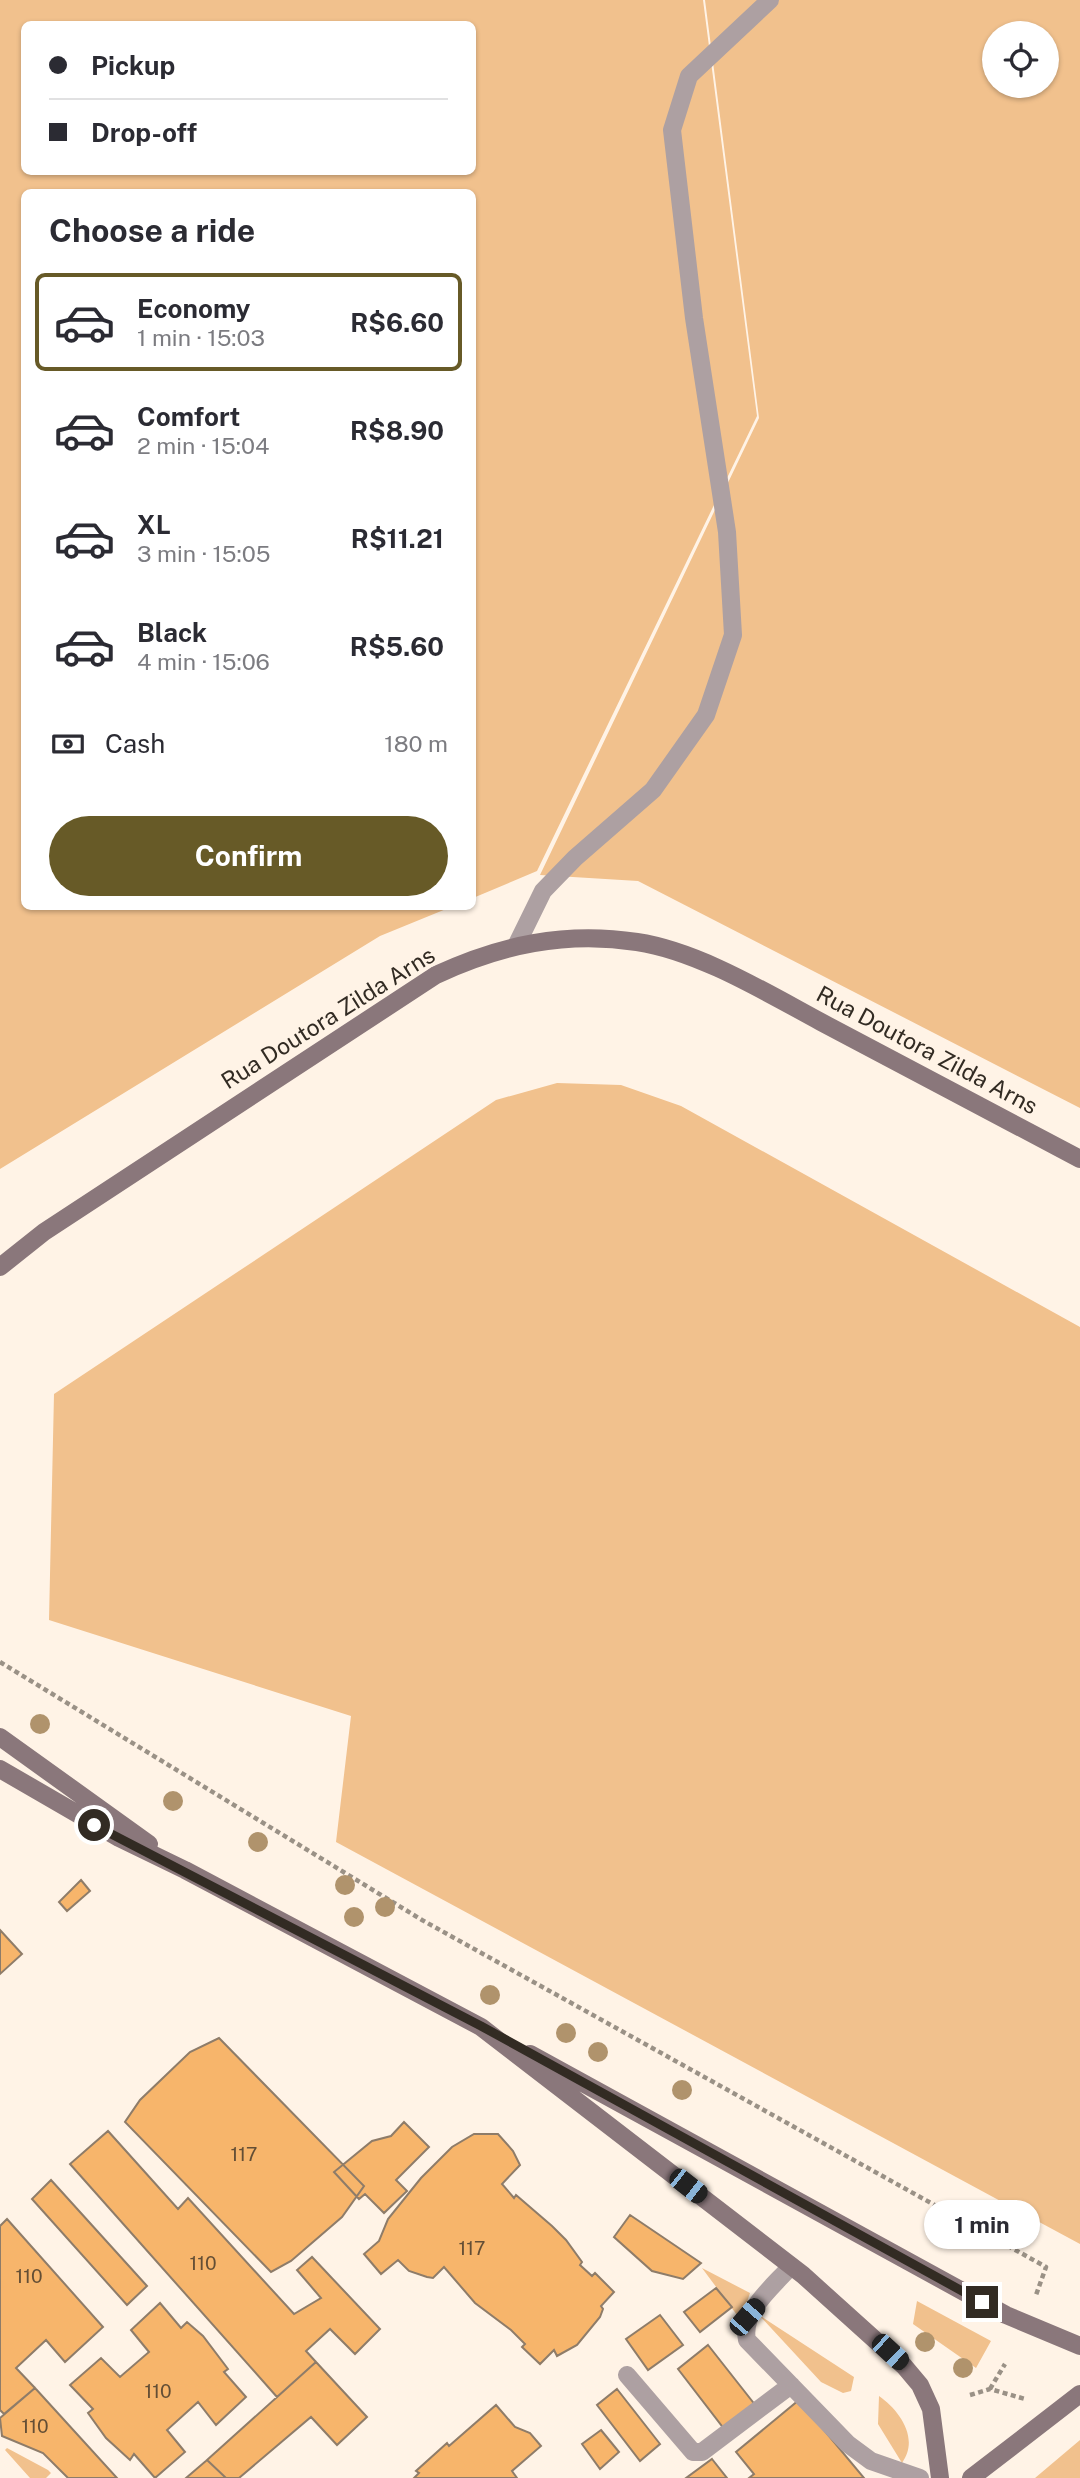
<!DOCTYPE html>
<meta charset="utf-8">
<style>
body{margin:0;font-family:"Public Sans",sans-serif;background:#f7f7f7;color:#2b2b33;height:100vh;display:flex;flex-direction:column;font-size:26px;white-space:nowrap}
*{box-sizing:border-box;margin:0}
p{font-size:23px;color:#7c7c81}
.icon{flex:none;width:38px;height:38px;fill:none;stroke:currentColor;stroke-width:2;stroke-linecap:round;stroke-linejoin:round}
.map{position:relative;flex:1;overflow:hidden}
.details{position:absolute;left:21px;top:189px;width:455px;height:721px;display:flex;flex-direction:column;background:#fff;border-radius:10px;box-shadow:0 2px 5px #0004}
.details>*{flex:none}
.hud{position:absolute;left:21px;top:21px;width:455px;height:154px;border-radius:10px;box-shadow:0 2px 5px #0004;display:grid;align-content:center;height:154px;padding:0 28px;background:#fff}
.fabs{position:absolute;left:982px;top:21px;display:grid;gap:14px}
.fabs a{display:grid;place-items:center;width:77px;height:77px;border-radius:50%;background:#fff;box-shadow:0 2px 5px #0004;font-size:35px}
.end{position:absolute;width:32px;height:32px;margin:-16px;border:9px solid #322b23;background:#fff;box-shadow:0 0 0 4px #fff}
.from{border-radius:50%}
.bubble{position:absolute;height:49px;border-radius:24px;background:#fff;box-shadow:0 2px 5px #0004;font-size:23px;font-weight:700;line-height:49px;text-align:center}
.car{position:absolute;width:21px;height:42px;margin:-21px -10px;border-radius:9px;box-shadow:0 0 5px 2px #0007;background:linear-gradient(#222 24%,#8ab4d8 0 40%,#222 0 76%,#8ab4d8 0 86%,#222 0)}
.hud b{display:flex;align-items:center;gap:24px;height:66px;font-size:26px}
.hud b+b{border-top:2px solid #e1e1e2}
.hud i{width:18px;height:18px;background:#2b2b33}
ul{padding:0;list-style:none}
li{display:flex;align-items:center;gap:21px;height:98px;margin:0 14px 10px;padding:0 14px;border:4px solid transparent;border-radius:10px}
li div{flex:1}
li b{display:block;font-size:26px}
li em{font-style:normal;font-weight:700}
li.active{border-color:#675a27}
li>.icon{width:63px;height:63px;stroke-width:1.5}
h2{padding:0 28px;font-size:32px;line-height:84px}
.pay{display:flex;align-items:center;gap:18px;height:77px;padding:0 28px;font-size:26px}
.pay p{margin-inline-start:auto}
.action{display:flex;gap:14px;margin-top:auto;padding:14px 28px}
.action a{flex:1;height:80px;border-radius:42px;background:#675a27;color:#fff;font-size:28px;font-weight:700;line-height:80px;text-align:center}
.map>svg:first-child{display:block}
</style>
<div class="map">
<svg width="1080" height="2478" viewBox="0 0 1080 2478">
<rect width="100%" height="100%" fill="#fff3e6"/>
<path fill="#f1c18d" fill-rule="evenodd" d="M0,0H703L757,416L537,871L473,898L472,192H24V906L451,907L380,936L0,1169ZM24,24H472V172H24Z
M705,0H1080V1108L638,881L540,875L759,418ZM994,33H1046V86H994Z
M557,1083L621,1085L681,1106L1080,1327V2244L336,1842L351,1716L49,1620L54,1394L496,1100Z
M702,2268L750,2293L745,2308L737,2315Z
M917,2301L991,2341L976,2368L913,2324Z
M759,2315L854,2377L851,2391L843,2393L821,2382Z
M879,2396C899,2410 920,2438 902,2463L878,2424Z
M1080,2440V2478H1035Z
M7,2448L48,2470L51,2473L46,2478H30L5,2450Z"/>
<path fill="#f7b56b" stroke="#8e7c69" stroke-width="2" d="M81,1880L90,1891L67,1911L59,1902Z
M0,1930L22,1954L0,1974Z
M219,2038L364,2186L342,2217L291,2261L271,2272L125,2122L140,2100L190,2052Z
M404,2122L429,2147L396,2180L407,2191L384,2213L365,2194L359,2199L334,2172L372,2141L391,2136Z
M108,2131L178,2209L188,2198L294,2314L321,2298L297,2270L312,2257L380,2329L355,2354L330,2329L306,2351L316,2362L277,2397L70,2164Z
M474,2134H498L513,2151L520,2165L502,2184L514,2198L516,2195L552,2226L566,2240L582,2262L580,2265L592,2276L595,2273L614,2292L601,2306L603,2309L600,2317L577,2345L557,2356L554,2350L540,2364L522,2347L525,2344L511,2330L475,2303L444,2267L433,2278L427,2277L409,2271L398,2260L381,2274L364,2254L379,2241L388,2219L421,2178L452,2147Z
M51,2180L147,2286L127,2305L32,2199Z
M630,2215L701,2263L683,2279L652,2271L614,2237Z
M7,2219L103,2327L65,2362L46,2340L16,2368L35,2388L4,2414L0,2410V2226Z
M716,2288L732,2307L700,2332L684,2312Z
M160,2303L181,2328L187,2322L203,2336L228,2369L224,2372L246,2397L216,2425L198,2402L167,2430L185,2452L155,2478L134,2454L130,2460L106,2438L88,2413L93,2409L70,2385L101,2358L120,2377L149,2352L131,2330Z
M660,2315L683,2345L648,2370L626,2339Z
M708,2345L756,2406L725,2430L678,2369Z
M316,2362L367,2417L337,2445L311,2417L239,2478H226L207,2460Z
M35,2388L117,2478H68L43,2453L2,2436L0,2418Z
M617,2389L660,2444L640,2461L597,2405Z
M799,2400L864,2478H749L754,2474L736,2452Z
M496,2405L515,2427L530,2433L541,2446L512,2471L517,2478H414L419,2473L416,2471L447,2443L449,2446Z
M601,2430L619,2452L600,2469L582,2444Z
M712,2459L727,2478H686Z
M207,2460L226,2478H186Z"/>
<g fill="none" stroke-linecap="round" stroke-linejoin="round">
<path stroke="#9a9186" stroke-width="4.5" stroke-dasharray="5 3.5" stroke-linecap="butt" d="M0,1662L422,1920L1046,2267L1036,2295
M990,2389L1005,2364
M970,2395L990,2389L1025,2399"/>
<path stroke="#ada0a2" stroke-width="18" d="M517,944L543,891L575,858L653,790L706,715L733,635L727,532L694,318L672,130L689,76L770,0
M791,2266C773,2287 741,2311 747,2340L848,2444L871,2461L920,2478
M627,2375L693,2452H702L791,2385"/>
<path stroke="#8a777b" stroke-width="18" d="M0,1267L44,1232L436,975C500,945 565,931 637,942C698,951 767,993 821,1022C907,1068 994,1113 1080,1159
M0,1737L149,1844
M0,1769L119,1838L185,1870L481,2027L803,2275L904,2366L920,2385L931,2409L940,2478
M530,2054L1006,2315L1080,2346
M971,2478L1080,2394"/>
</g>
<g fill="#b0936c">
<circle cx="40" cy="1724" r="10"/>
<circle cx="173" cy="1801" r="10"/>
<circle cx="258" cy="1842" r="10"/>
<circle cx="345" cy="1885" r="10"/>
<circle cx="385" cy="1907" r="10"/>
<circle cx="354" cy="1917" r="10"/>
<circle cx="490" cy="1995" r="10"/>
<circle cx="566" cy="2033" r="10"/>
<circle cx="598" cy="2052" r="10"/>
<circle cx="682" cy="2090" r="10"/>
<circle cx="925" cy="2342" r="10"/>
<circle cx="963" cy="2368" r="10"/>
</g>
<g fill="none" stroke-linecap="round" stroke-linejoin="round">
<path stroke="#322b23" stroke-width="9" d="M94,1825L481,2026L982,2302"/>
</g>
<g text-anchor="middle" stroke-width="7" stroke-linejoin="round" paint-order="stroke">
<g font-size="19" fill="#634e35">
<text x="244" y="2161">117</text>
<text x="472" y="2255">117</text>
<text x="203" y="2270">110</text>
<text x="29" y="2283">110</text>
<text x="158" y="2398">110</text>
<text x="35" y="2433">110</text>
</g>
<g font-size="23" fill="#322b23" stroke="#fff3e6">
<text transform="translate(328 1018) rotate(-32)" y="8">Rua Doutora Zilda Arns</text>
<text transform="translate(927 1050) rotate(28)" y="8">Rua Doutora Zilda Arns</text>
</g>
</g>
</svg>
<div class="fabs">
<a><svg class="icon" aria-label="locate" viewBox="0 0 24 24"><circle cx="12" cy="12" r="6"/><path d="M12 2v4M12 18v4M2 12h4M18 12h4"/></svg></a>
</div>
<i class="end from" style="left:94px;top:1825px"></i>
<i class="end" style="left:982px;top:2302px"></i>
<div class="bubble" style="left:924px;top:2200px;width:116px">1 min</div>
<i class="car" style="left:688px;top:2186px;rotate:128deg"></i>
<i class="car" style="left:747px;top:2317px;rotate:41deg"></i>
<i class="car" style="left:890px;top:2352px;rotate:133deg"></i>
<div class="hud">
<b><i class="from"></i>Pickup</b>
<b><i></i>Drop-off</b>
</div>
<section class="details">
<h2>Choose a ride</h2>
<ul>
<li class="active"><svg class="icon" aria-label="car" viewBox="0 0 24 24"><path d="M5 17H2v-5l4-1 3-4h7l3 4 3 1v5h-3M9 17h6M6 11h13"/><circle cx="7" cy="17" r="2"/><circle cx="17" cy="17" r="2"/></svg><div><b>Economy</b><p>1 min · 15:03</p></div><em>R$6.60</em></li>
<li><svg class="icon" aria-label="car" viewBox="0 0 24 24"><path d="M5 17H2v-5l4-1 3-4h7l3 4 3 1v5h-3M9 17h6M6 11h13"/><circle cx="7" cy="17" r="2"/><circle cx="17" cy="17" r="2"/></svg><div><b>Comfort</b><p>2 min · 15:04</p></div><em>R$8.90</em></li>
<li><svg class="icon" aria-label="car" viewBox="0 0 24 24"><path d="M5 17H2v-5l4-1 3-4h7l3 4 3 1v5h-3M9 17h6M6 11h13"/><circle cx="7" cy="17" r="2"/><circle cx="17" cy="17" r="2"/></svg><div><b>XL</b><p>3 min · 15:05</p></div><em>R$11.21</em></li>
<li><svg class="icon" aria-label="car" viewBox="0 0 24 24"><path d="M5 17H2v-5l4-1 3-4h7l3 4 3 1v5h-3M9 17h6M6 11h13"/><circle cx="7" cy="17" r="2"/><circle cx="17" cy="17" r="2"/></svg><div><b>Black</b><p>4 min · 15:06</p></div><em>R$5.60</em></li>
</ul>
<div class="pay"><svg class="icon" aria-label="cash" viewBox="0 0 24 24"><path d="M3 7h18v10H3z"/><circle cx="12" cy="12" r="2"/></svg>Cash<p>180 m</p></div>
<div class="action"><a>Confirm</a></div>
</section>
</div>
